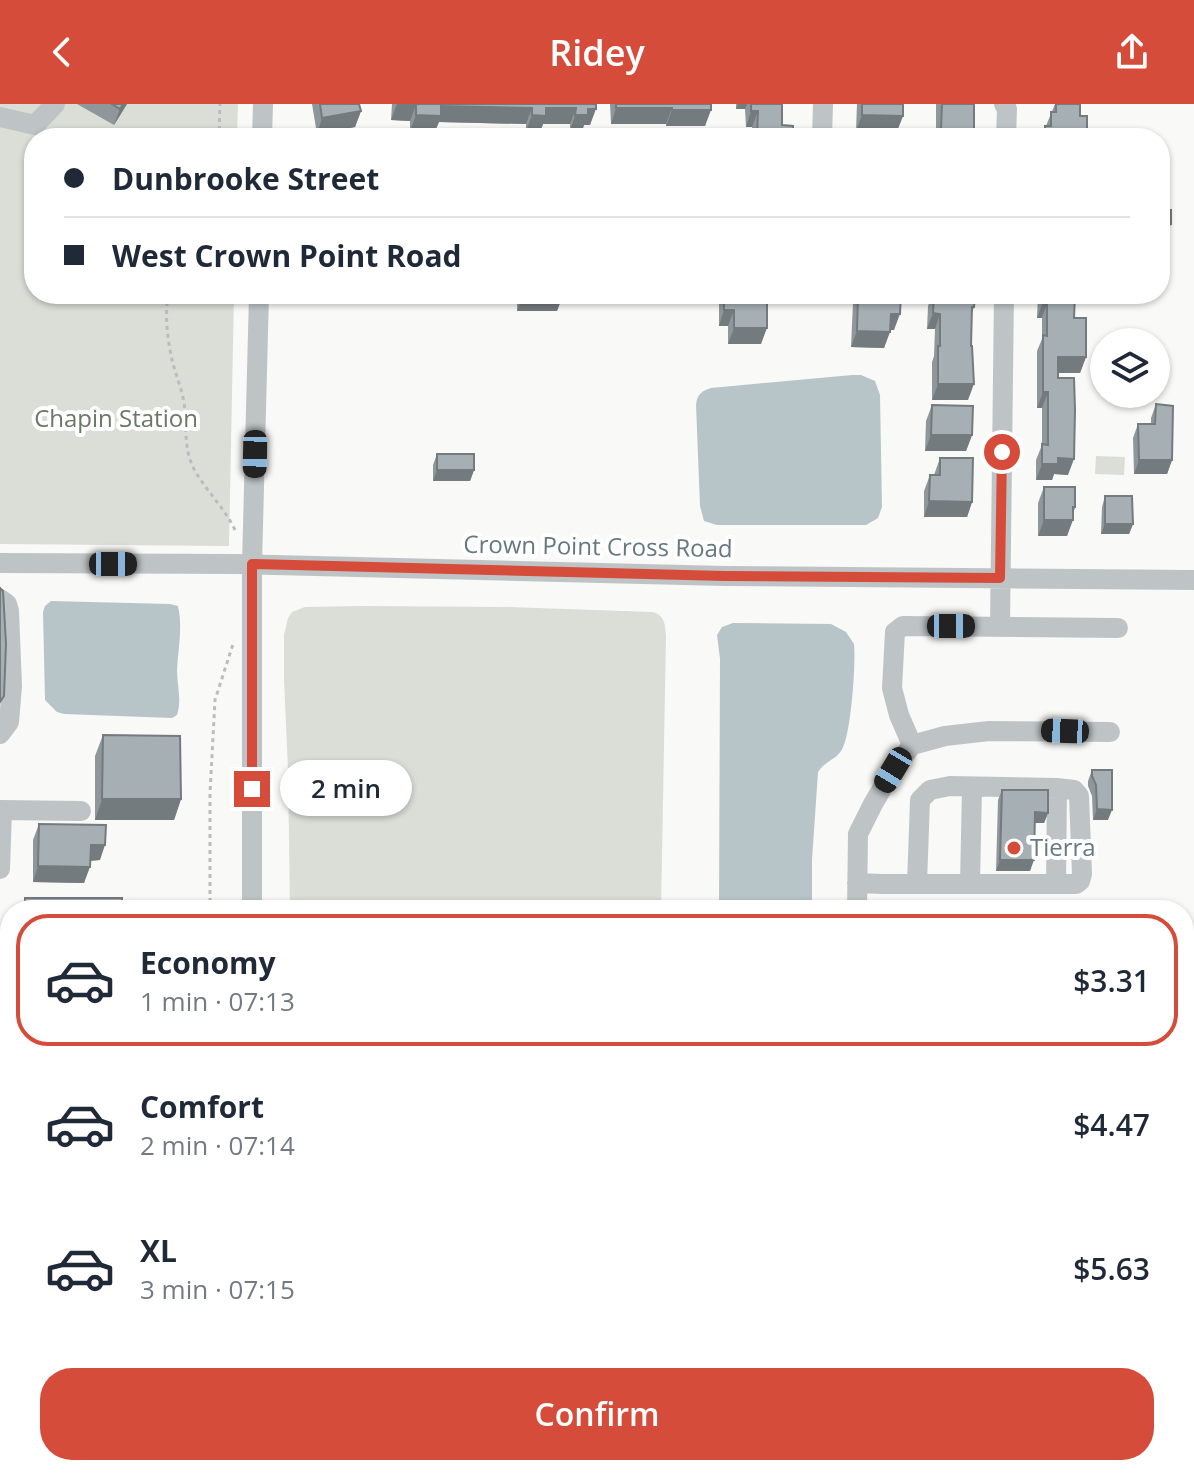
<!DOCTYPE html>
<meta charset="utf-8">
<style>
body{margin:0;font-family:"Open Sans",sans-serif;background:#f6f6f7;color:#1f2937;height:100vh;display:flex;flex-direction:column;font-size:30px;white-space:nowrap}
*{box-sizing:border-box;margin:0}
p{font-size:26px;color:#747a83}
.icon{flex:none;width:44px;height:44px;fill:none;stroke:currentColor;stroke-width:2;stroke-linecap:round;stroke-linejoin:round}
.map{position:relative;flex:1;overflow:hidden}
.panel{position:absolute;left:0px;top:796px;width:1194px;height:576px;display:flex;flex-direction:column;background:#fff;border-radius:32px 32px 0 0;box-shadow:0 2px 6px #0004}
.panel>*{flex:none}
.guide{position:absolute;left:24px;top:24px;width:1146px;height:176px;border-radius:32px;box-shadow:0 2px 6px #0004;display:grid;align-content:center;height:176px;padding:0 40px;background:#fff}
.buttons{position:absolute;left:1090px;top:224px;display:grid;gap:16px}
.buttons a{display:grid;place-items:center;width:80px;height:80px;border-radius:50%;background:#fff;box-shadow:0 2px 6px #0004;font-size:40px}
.end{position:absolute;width:36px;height:36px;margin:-18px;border:10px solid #d64c3b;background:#fff;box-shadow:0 0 0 4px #fff}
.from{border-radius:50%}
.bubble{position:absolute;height:56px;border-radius:28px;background:#fff;box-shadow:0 2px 6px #0004;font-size:26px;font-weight:600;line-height:56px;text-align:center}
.car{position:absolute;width:24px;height:48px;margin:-24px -12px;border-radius:10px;box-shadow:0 0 6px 2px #0007;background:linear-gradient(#222 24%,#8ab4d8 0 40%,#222 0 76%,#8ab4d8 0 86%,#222 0)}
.guide b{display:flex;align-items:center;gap:28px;height:76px;font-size:30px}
.guide b+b{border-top:2px solid #e0e1e3}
.guide i{width:20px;height:20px;background:#1f2937}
ul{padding:14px 0 0;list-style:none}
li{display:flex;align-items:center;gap:24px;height:132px;margin:0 16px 12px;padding:0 24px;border:4px solid transparent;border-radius:32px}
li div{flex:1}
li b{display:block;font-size:30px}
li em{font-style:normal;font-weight:600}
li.on{border-color:#d64c3b}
li>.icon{width:72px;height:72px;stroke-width:1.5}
.primary-button{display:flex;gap:16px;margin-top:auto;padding:16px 40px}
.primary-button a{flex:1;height:92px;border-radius:32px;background:#d64c3b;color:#fff;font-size:32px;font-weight:600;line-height:92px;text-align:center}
header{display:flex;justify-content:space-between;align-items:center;height:104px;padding:0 40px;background:#d64c3b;color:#fff;font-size:36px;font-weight:600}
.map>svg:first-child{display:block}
</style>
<header><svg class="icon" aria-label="back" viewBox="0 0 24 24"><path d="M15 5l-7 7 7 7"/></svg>Ridey<svg class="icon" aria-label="share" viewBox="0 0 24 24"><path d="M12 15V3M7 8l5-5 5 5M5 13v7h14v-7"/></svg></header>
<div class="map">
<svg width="1194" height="1372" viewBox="0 0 1194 1372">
<rect width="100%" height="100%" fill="#f9f9f7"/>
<path fill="#daded7" d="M0,0H238L237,34H34V190H234L229,442L0,440Z
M1096,352L1125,353L1124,371L1095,370Z
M360,502L506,503L653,508C665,512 665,520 666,532L661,806H290L288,665L284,576V531L288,514L292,508L305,503Z"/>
<path fill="#b8c5c8" d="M852,271H861L875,277L880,291L882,403L878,414L866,421H717L704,417L700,402L696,301C697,291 701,287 711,284Z
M51,497L170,500L178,502C183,524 178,545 177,566C177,581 182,596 177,611L172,614L64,610L57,608L45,596L43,508L45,502Z
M733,519L831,520L846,528L854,540C856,558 851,634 841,647C835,656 824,658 818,668L812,756V806H719L720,555L717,531L722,523Z
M296,1362H468V1372H297Z"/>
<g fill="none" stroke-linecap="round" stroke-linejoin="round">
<path stroke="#b9bdbf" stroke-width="3" stroke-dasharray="4 4" stroke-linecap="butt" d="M219,34L220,0
M168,190C165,210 167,231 171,251C174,267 181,282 184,298C187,321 183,344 194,365C206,387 224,403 235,426
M210,806V689L215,596L234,537
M0,1306L10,1286"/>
<path stroke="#bec4c6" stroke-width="20" d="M1004,0L1007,5L1006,34
M0,13L35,21L55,0
M262,34L263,0
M822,34L823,0
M0,459L236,460L725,472L1194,476
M0,495L7,500L9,507L12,582L9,618L0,630
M1000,522L1004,190
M912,641L899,611L892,584L895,528L903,522L1118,524
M0,706L81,707
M0,765L2,706
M857,779L882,780H1076L1080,777L1082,770L1079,692L1074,686L1057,684L950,682L930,686L920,696L917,780
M970,780L972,684
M1056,780L1057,684
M252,806V460L259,190
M857,806L858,730L873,700L893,666L912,641L945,632L989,627L1110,628
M0,1048H10
M0,1099L10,1094
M1184,1310H1194
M1184,1341H1194
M29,1372V1362
M253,1372V1362
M809,1372V1362
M1081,1372L1084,1362"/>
</g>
<path fill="#8f979b" d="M77,0H127L114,21Z
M312,0H359L361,7L355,23L317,30Z
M392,0H596L590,21H584L582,27H570V20H543L540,28L526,27V20L439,18L435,27H410V17L391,16Z
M610,0H711L705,22H666V20H611Z
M736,0H782V21L793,34H752V23H746L745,5H736Z
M857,0H903V12L897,27H856Z
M936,0H974V25L976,34H930L933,25H936Z
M1055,0H1080V12L1087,34H1041Z
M517,190H563L557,207H517Z
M719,190H767L761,240H728V222H719Z
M856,190H901L894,226H890L884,244L851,243L853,199Z
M930,190H975L974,203L971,212L968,296H932V258L934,252L935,225H927L928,202L930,197Z
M1038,190H1075L1074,214L1086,253L1080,269H1058L1068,371L1054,370L1052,376H1036V356L1042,341V304H1037V247L1042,235V214H1037Z
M1156,300L1172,356L1167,370H1134L1133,334L1138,320H1151V314Z
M932,301L972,331L966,347H925L926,317Z
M437,350L474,366L470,377H433V361Z
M940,354L972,398L967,413H924V387L930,371H934Z
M1044,383L1075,403L1067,432H1038V399Z
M1105,392L1133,420L1129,430H1101L1102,403Z
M103,631L181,695L174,716H95V652Z
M1092,666L1108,716H1093L1092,692L1088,682V677Z
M1002,686L1048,709L1044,719H1035L1030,767H996L998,696Z
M39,720L100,756L90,757L84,779L33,778V736Z
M25,794L122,806H21Z"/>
<path fill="#747b7e" d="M123,0H127L114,21L120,5Z
M397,0L416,1L410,17L391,16Z
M738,0H747L745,5H736Z
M441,2L532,4L526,20L439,18L435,27H410L416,11Z
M546,4H576L570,20H543L540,28L526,27L532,11Z
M616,4H672L666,20H611Z
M588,5H596L590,21H584L582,27H570L575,11Z
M672,6H711L705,22H666Z
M361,7L355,23L317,30L322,14Z
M751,7H758L752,23H746Z
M862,11L903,12L897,27H856Z
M1160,120H1171L1167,131H1160Z
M523,191H563L557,207H517Z
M1043,198L1047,199L1042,214H1037Z
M724,206H734L728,222H719Z
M933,209L940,210L935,225H927Z
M891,210H900L894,226H885Z
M734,224H767L761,240H728Z
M857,227L890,228L884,244L851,243Z
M1058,253H1086L1080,269H1052Z
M938,280H974L968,296H932Z
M1043,288H1048L1042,304H1037Z
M931,331H972L966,347H925Z
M1058,354L1074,355L1068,371L1054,370L1052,376H1036L1042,360Z
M1139,356H1172L1167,370H1134Z
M437,366H474L470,377H433Z
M929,397L972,398L967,413H924Z
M1073,403H1075L1071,416H1073L1067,432H1038L1044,416Z
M1105,420H1133L1129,430H1101Z
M102,695H181L174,716H95Z
M1097,705L1112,706L1108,716H1093Z
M1035,708L1048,709L1044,719H1031Z
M91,741H105L100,756L85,757Z
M1000,756H1034L1030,767H996Z
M38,762L90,763L84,779L33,778Z"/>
<path fill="#a6b0b4" stroke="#747b7e" stroke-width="2" d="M112,0H123L120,5Z
M320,0H359L361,7L322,14Z
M397,0H596V5H588V11H575L576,4H546V12L532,11V4L441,2V12L416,11V1Z
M616,0H711V6H672V4H616Z
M751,0H782V21L793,22V34H757L758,7H751Z
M862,0H903V12L862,11Z
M942,0H974V25H976V34H933V25H941Z
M1056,0H1080V12H1087V34H1045V22H1051V8H1056Z
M1160,106H1171V120H1160Z
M523,190H563V191H523Z
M724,190H767V224H734V206H724Z
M858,190H901L900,210H891L890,228L857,227Z
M934,190H975L974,203H972L971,242H972L974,280H938V242H940V210L933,209Z
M1043,190H1075L1074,214H1086V253H1058V274H1074L1075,306L1074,355L1058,354V360H1042V340L1048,341V288H1043V231L1047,232V199L1043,198Z
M1156,300L1173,302L1172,356H1139L1138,320H1155Z
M932,301L973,302L972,331H931Z
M437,350H474V366H437Z
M940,354H973L972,398L929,397L930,371H940Z
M1044,383H1075V403H1073V416H1044Z
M1105,392H1132L1133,420H1105Z
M0,484L3,487L6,540L4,592L0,598Z
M103,631L180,632L181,695H102Z
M1092,666H1112V706L1097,705L1096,681L1092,672Z
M1002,686H1048V709L1035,708L1034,756H1000Z
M39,720L106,721L105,741H91L90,763L38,762Z
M25,794H122V806H25Z
M1184,1360H1194V1372H1160V1362H1184Z"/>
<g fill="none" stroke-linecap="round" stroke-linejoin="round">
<path stroke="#d64c3b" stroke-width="10" d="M252,685V460L725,472L1000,474L1002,348"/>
</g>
<circle fill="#d64c3b" stroke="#fff" stroke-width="3" cx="1014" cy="744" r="8"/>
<g text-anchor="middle" stroke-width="8" stroke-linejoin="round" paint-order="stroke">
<g font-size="24" fill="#6b7865" stroke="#fff">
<text x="116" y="323">Chapin Station</text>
</g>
<g font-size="24" fill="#667880" stroke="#fff">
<text transform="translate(598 443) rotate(1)" y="8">Crown Point Cross Road</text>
</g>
<g font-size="24" fill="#667880" stroke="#fff" text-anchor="start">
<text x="1030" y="752">Tierra</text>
</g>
</g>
</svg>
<div class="buttons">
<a><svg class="icon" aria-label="layers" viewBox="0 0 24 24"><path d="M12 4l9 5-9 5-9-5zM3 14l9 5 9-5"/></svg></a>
</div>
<i class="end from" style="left:1002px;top:348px"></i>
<i class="end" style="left:252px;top:685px"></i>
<div class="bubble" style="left:280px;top:656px;width:132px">2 min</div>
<i class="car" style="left:255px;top:350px;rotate:181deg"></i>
<i class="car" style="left:113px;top:460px;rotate:90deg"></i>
<i class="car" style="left:951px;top:522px;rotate:90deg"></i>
<i class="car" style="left:1065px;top:627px;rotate:272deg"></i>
<i class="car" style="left:893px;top:666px;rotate:211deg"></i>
<div class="guide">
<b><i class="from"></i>Dunbrooke Street</b>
<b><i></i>West Crown Point Road</b>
</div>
<section class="panel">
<ul>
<li class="on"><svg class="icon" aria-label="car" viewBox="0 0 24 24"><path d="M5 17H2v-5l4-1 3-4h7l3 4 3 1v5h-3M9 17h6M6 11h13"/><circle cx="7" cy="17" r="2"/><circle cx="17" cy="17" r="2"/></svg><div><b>Economy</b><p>1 min · 07:13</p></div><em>$3.31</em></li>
<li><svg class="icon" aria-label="car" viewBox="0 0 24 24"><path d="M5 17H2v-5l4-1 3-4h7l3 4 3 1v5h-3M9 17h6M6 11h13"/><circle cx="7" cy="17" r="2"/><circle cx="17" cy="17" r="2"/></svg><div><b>Comfort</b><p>2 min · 07:14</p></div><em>$4.47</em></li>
<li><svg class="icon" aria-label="car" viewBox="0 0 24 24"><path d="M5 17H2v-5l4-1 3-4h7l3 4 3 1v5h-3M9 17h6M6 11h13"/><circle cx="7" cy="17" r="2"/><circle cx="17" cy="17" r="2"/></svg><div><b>XL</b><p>3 min · 07:15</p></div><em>$5.63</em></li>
</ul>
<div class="primary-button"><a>Confirm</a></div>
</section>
</div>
